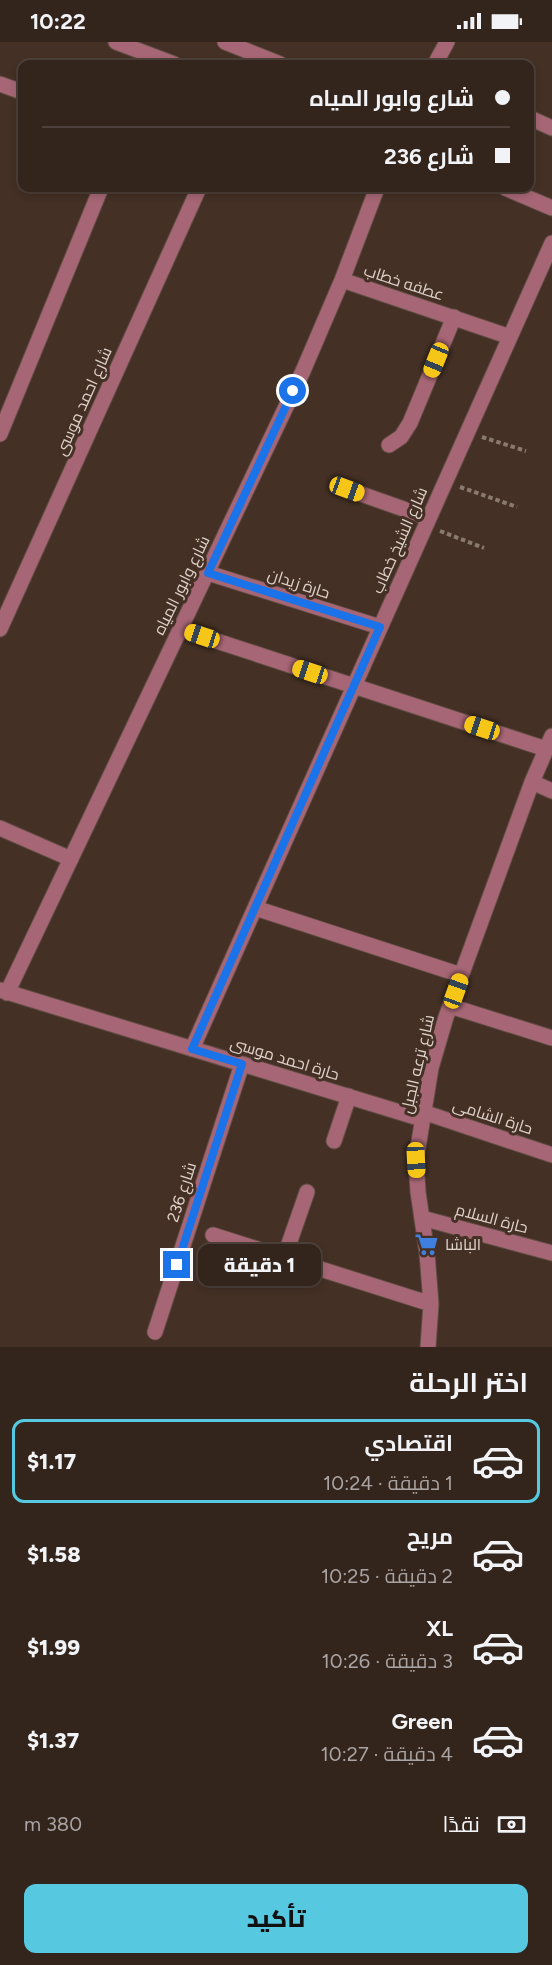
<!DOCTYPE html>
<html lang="ar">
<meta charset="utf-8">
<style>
body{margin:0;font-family:Figtree,Cairo,sans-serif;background:#3b2c25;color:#f1f3f6;direction:rtl;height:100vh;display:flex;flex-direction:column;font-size:22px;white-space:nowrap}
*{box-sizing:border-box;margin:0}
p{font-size:20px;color:#a9a4a3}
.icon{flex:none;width:33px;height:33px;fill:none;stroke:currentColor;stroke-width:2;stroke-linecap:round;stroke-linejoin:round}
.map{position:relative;height:1305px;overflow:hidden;direction:ltr}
.sheet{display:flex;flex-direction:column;background:#33241c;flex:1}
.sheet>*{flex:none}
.banner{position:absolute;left:18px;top:18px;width:516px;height:132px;border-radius:12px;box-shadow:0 3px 9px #0003,0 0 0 2px #4e413b;direction:rtl;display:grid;align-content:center;height:132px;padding:0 24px;background:#33241c}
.end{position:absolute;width:27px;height:27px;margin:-14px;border:8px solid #1a73e8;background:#fff;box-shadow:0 0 0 3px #fff}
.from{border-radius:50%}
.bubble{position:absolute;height:42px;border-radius:12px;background:#33241c;box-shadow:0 3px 9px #0003,0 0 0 2px #4e413b;font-size:20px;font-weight:800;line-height:42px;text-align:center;direction:rtl}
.car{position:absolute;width:18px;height:36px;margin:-18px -9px;border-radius:8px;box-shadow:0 0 4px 2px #0007;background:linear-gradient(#f5c518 24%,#345 0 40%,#f5c518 0 76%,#345 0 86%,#f5c518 0)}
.banner b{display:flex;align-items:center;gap:21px;height:57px;font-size:22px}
.banner b+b{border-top:2px solid #4e413b}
.banner i{width:15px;height:15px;background:#f1f3f6}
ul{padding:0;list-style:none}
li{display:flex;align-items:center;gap:18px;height:84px;margin:0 12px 9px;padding:0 12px;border:3px solid transparent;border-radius:12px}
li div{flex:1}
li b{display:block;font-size:22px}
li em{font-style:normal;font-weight:800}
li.active{border-color:#56c9e1}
li>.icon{width:54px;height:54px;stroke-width:1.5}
h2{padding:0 24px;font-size:27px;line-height:72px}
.pay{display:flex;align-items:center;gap:15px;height:66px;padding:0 24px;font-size:22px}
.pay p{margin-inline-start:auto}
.action{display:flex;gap:12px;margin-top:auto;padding:12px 24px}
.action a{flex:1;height:69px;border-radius:12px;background:#56c9e1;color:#111;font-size:24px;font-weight:800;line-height:69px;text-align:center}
.status{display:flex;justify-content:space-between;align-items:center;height:42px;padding:0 30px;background:#33241c;direction:ltr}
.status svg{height:16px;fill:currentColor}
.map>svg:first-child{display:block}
</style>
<div class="status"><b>10:22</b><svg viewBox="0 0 49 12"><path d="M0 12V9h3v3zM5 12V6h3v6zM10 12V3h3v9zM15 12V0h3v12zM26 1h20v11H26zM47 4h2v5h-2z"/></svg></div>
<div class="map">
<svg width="552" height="1305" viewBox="0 0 552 1305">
<rect width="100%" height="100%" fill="#443025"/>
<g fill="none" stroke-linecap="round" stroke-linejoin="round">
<defs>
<path id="minor" d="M116,0L174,22
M225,0L280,22
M435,22L447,0
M0,42L22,50
M530,76L552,86
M505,146L552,166
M342,238L510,295
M0,392L101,146
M389,403L401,395L410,381L454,275
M347,447L429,476
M208,531L380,585
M0,587L199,146
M180,587L546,707
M532,740L552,749
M0,786L71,817
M255,866L461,933
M0,948L422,1077
M7,951L303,329L342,238L377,146
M450,964L552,996
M192,1007L552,201
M423,1070L552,1113
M334,1099L349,1054
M422,1176L552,1211
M213,1193L431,1262
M284,1216L307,1150
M155,1290L242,1022
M428,1305L431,1262L427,1211L418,1150L416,1118L431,1026L446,975L532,740L552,694"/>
</defs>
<use href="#minor" stroke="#604d43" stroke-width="17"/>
<path stroke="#8a796f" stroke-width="4" stroke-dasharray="4.5 3" stroke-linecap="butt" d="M482,395L526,409
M460,445L517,465
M440,489L484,506"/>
<use href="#minor" stroke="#a76675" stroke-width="15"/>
</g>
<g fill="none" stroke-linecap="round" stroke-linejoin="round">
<path stroke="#1a73e8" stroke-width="8" d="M177,1223L242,1022L192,1007L380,585L208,531L293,349"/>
</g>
<defs>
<symbol id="supermarket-bare" viewBox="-9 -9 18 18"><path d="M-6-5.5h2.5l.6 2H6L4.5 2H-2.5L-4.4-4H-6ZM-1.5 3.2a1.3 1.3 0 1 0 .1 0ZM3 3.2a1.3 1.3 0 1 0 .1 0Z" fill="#3f7fe0" stroke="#443025" stroke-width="2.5" paint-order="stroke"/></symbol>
</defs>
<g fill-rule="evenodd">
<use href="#supermarket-bare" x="410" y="1186" width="33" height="33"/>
</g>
<g text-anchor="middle" stroke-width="6" stroke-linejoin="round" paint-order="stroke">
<g font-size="16" fill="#e0d3cb" stroke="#443025">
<text transform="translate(404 240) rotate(18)" y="6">عطفه خطاب</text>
<text transform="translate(83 359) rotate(-66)" y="6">شارع احمد موسى</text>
<text transform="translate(399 498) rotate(-66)" y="6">شارع الشيخ خطاب</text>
<text transform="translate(299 541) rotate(18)" y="6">حارة زيدان</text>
<text transform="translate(181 543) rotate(-64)" y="6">شارع وابور المياه</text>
<text transform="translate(285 1016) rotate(17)" y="6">حارة احمد موسى</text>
<text transform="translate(417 1022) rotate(-77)" y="6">شارع ترعه الجبل</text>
<text transform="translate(493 1074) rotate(18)" y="6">حارة الشامى</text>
<text transform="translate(181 1150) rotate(-72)" y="6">شارع 236</text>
<text transform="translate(492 1176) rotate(15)" y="6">حارة السلام</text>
</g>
<g font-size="16" fill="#e0d3cb" stroke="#443025" text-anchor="start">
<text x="445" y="1208">الباشا</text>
</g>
</g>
</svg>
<i class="end from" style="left:293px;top:349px"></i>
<i class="end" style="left:177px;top:1223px"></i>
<div class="bubble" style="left:198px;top:1202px;width:123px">1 دقيقة</div>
<i class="car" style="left:436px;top:318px;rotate:202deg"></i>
<i class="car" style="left:347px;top:447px;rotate:110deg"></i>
<i class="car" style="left:202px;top:594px;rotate:288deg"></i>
<i class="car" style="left:310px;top:630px;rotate:288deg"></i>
<i class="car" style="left:482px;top:686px;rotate:288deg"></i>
<i class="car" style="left:456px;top:949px;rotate:20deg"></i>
<i class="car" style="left:416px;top:1118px;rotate:177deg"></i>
<div class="banner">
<b><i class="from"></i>شارع وابور المياه</b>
<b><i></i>شارع 236</b>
</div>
</div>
<section class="sheet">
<h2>اختر الرحلة</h2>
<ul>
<li class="active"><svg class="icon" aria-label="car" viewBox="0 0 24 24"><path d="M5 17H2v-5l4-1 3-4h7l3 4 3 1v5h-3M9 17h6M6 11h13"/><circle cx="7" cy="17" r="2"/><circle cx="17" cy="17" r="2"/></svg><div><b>اقتصادي</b><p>1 دقيقة · 10:24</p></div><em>$1.17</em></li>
<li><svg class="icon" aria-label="car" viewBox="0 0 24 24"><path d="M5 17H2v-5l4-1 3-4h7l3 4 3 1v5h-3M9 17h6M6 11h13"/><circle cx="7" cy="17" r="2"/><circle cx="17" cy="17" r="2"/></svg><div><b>مريح</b><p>2 دقيقة · 10:25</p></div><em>$1.58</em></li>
<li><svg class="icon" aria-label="car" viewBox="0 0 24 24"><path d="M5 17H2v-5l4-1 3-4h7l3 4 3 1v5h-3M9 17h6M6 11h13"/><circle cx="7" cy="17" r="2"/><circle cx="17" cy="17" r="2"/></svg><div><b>XL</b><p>3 دقيقة · 10:26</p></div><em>$1.99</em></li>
<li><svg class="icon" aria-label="car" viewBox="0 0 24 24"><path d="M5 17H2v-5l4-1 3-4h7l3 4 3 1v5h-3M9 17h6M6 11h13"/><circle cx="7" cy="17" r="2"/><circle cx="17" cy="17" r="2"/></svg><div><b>Green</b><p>4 دقيقة · 10:27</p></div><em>$1.37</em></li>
</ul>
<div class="pay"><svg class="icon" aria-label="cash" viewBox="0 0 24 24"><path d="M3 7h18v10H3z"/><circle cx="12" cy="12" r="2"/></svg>نقدًا<p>380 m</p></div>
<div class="action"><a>تأكيد</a></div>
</section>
